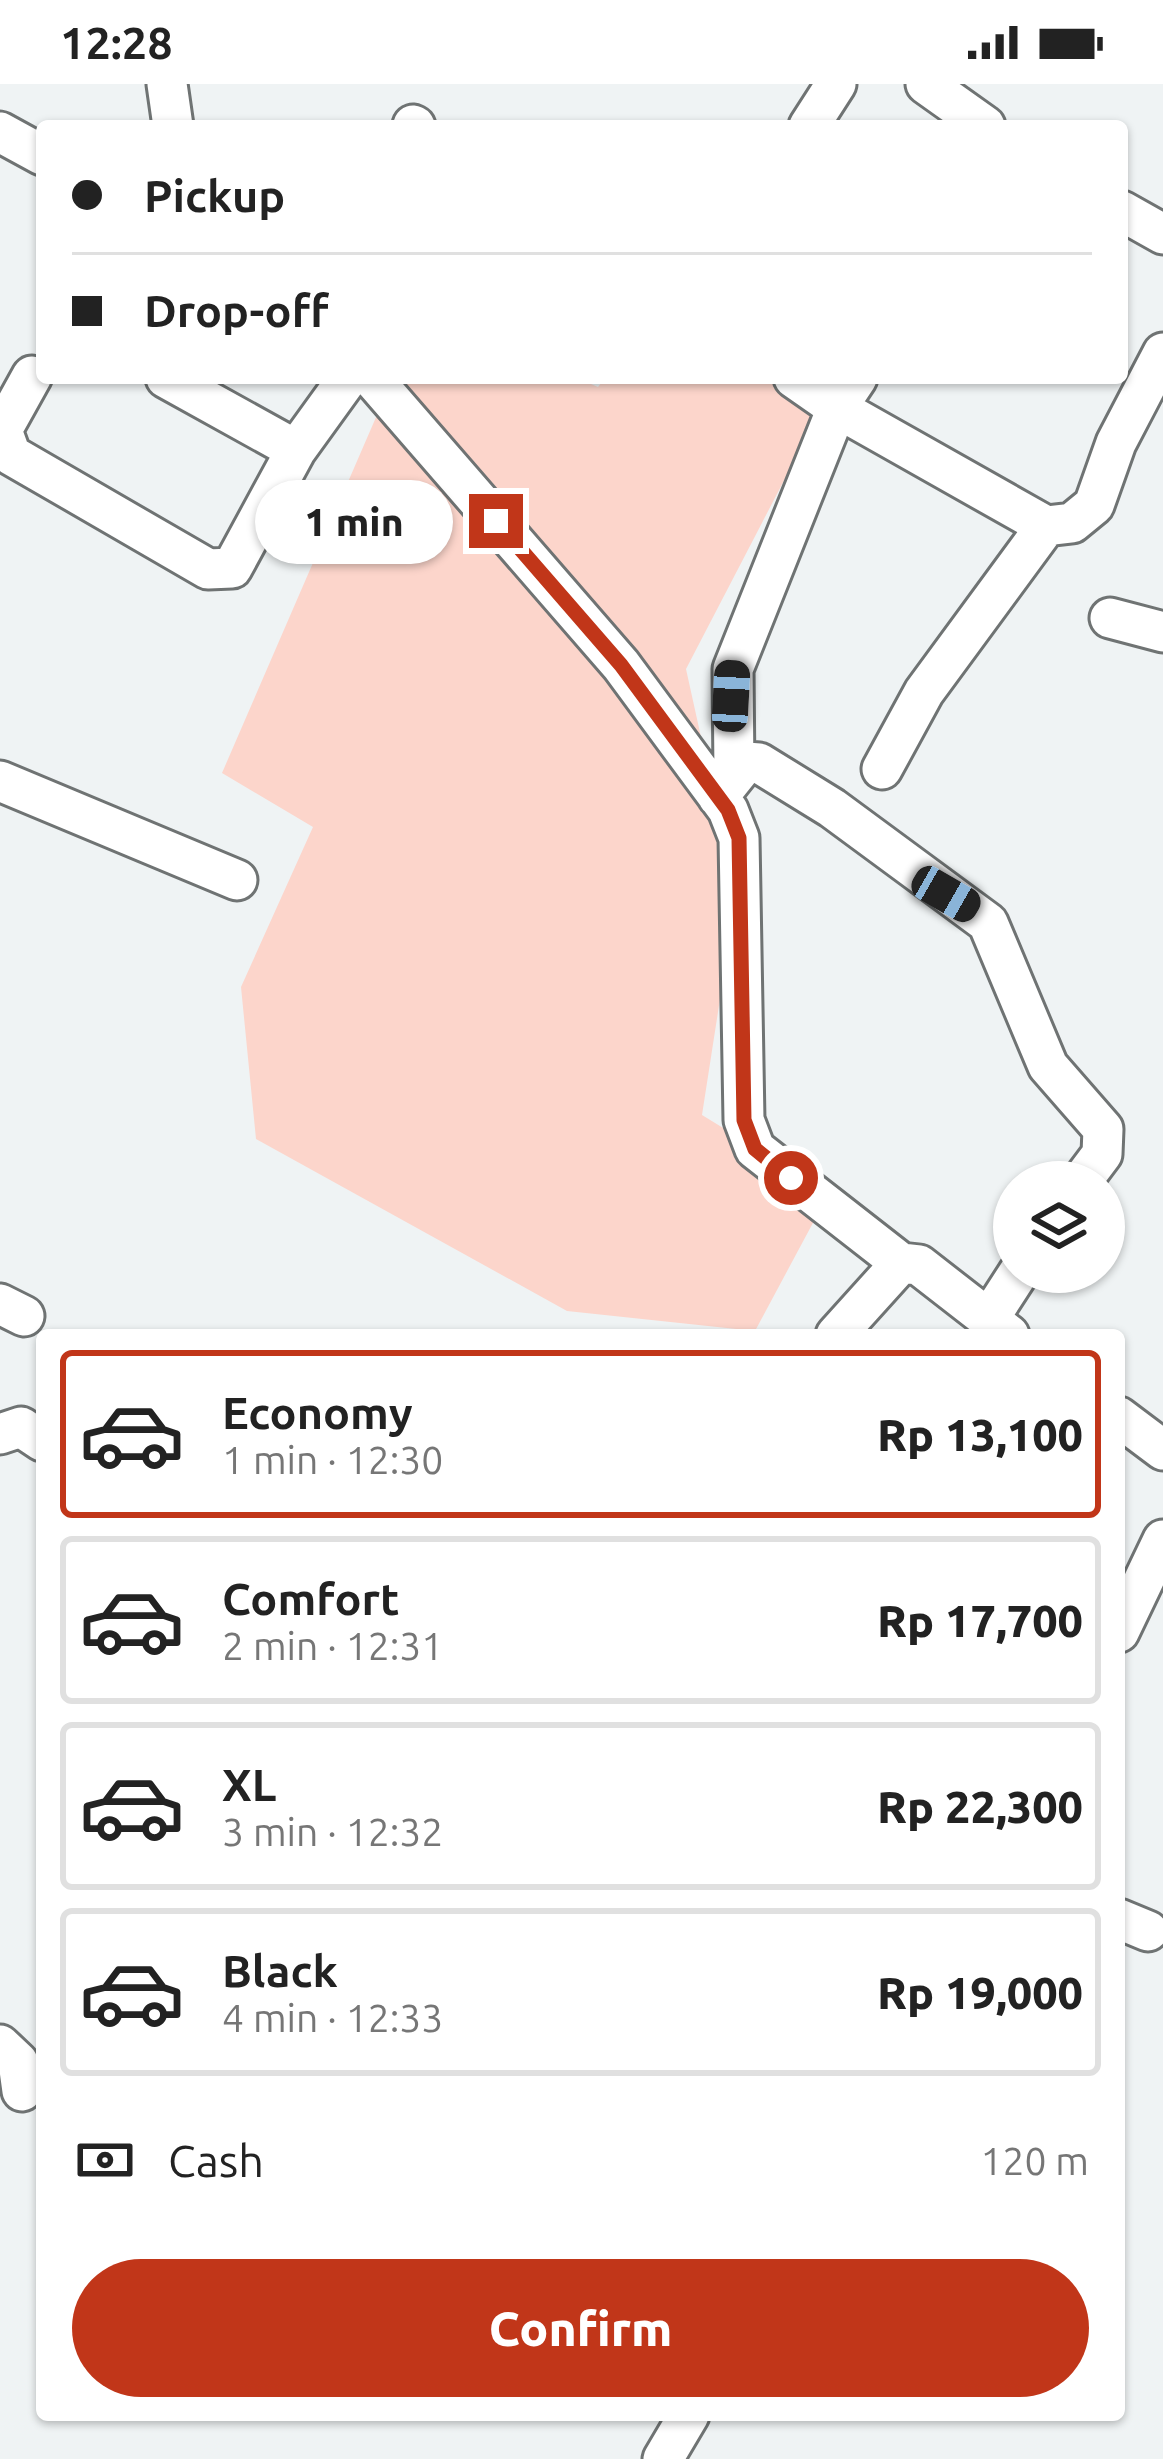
<!DOCTYPE html>
<meta charset="utf-8">
<style>
body{margin:0;font-family:Ubuntu,sans-serif;background:#f2f2f2;color:#222;height:100vh;display:flex;flex-direction:column;font-size:45px;white-space:nowrap}
*{box-sizing:border-box;margin:0}
p{font-size:39px;color:#767676}
.icon{flex:none;width:66px;height:66px;fill:none;stroke:currentColor;stroke-width:2;stroke-linecap:round;stroke-linejoin:round}
.map{position:relative;flex:1;overflow:hidden}
.panel{position:absolute;left:36px;top:1245px;width:1089px;height:1092px;display:flex;flex-direction:column;background:#fff;border-radius:12px;box-shadow:0 3px 9px #0004}
.panel>*{flex:none}
.banner{position:absolute;left:36px;top:36px;width:1092px;height:264px;border-radius:12px;box-shadow:0 3px 9px #0004;display:grid;align-content:center;height:264px;padding:0 36px;background:#fff}
.tools{position:absolute;left:993px;top:1077px;display:grid;gap:24px}
.tools a{display:grid;place-items:center;width:132px;height:132px;border-radius:50%;background:#fff;box-shadow:0 3px 9px #0004;font-size:60px}
.end{position:absolute;width:54px;height:54px;margin:-27px;border:15px solid #c13619;background:#fff;box-shadow:0 0 0 6px #fff}
.from{border-radius:50%}
.bubble{position:absolute;height:84px;border-radius:42px;background:#fff;box-shadow:0 3px 9px #0004;font-size:39px;font-weight:800;line-height:84px;text-align:center}
.car{position:absolute;width:36px;height:72px;margin:-36px -18px;border-radius:15px;box-shadow:0 0 9px 3px #0007;background:linear-gradient(#222 24%,#8ab4d8 0 40%,#222 0 76%,#8ab4d8 0 86%,#222 0)}
.banner b{display:flex;align-items:center;gap:42px;height:114px;font-size:45px}
.banner b+b{border-top:3px solid #e0e0e0}
.banner i{width:30px;height:30px;background:#222}
ul{padding:21px 0 0;list-style:none}
li{display:flex;align-items:center;gap:36px;height:168px;margin:0 24px 18px;padding:0 12px;border:6px solid #e0e0e0;border-radius:12px}
li div{flex:1}
li b{display:block;font-size:45px}
li em{font-style:normal;font-weight:800}
li.active{border-color:#c13619}
li>.icon{width:108px;height:108px;stroke-width:1.5}
.pay{display:flex;align-items:center;gap:30px;height:132px;padding:0 36px;font-size:45px}
.pay p{margin-inline-start:auto}
.primary-button{display:flex;gap:24px;margin-top:auto;padding:24px 36px}
.primary-button a{flex:1;height:138px;border-radius:72px;background:#c13619;color:#fff;font-size:48px;font-weight:800;line-height:138px;text-align:center}
.status{display:flex;justify-content:space-between;align-items:center;height:84px;padding:0 60px;background:#fff;direction:ltr}
.status svg{height:33px;fill:currentColor}
.map>svg:first-child{display:block}
</style>
<div class="status"><b>12:28</b><svg viewBox="0 0 49 12"><path d="M0 12V9h3v3zM5 12V6h3v6zM10 12V3h3v9zM15 12V0h3v12zM26 1h20v11H26zM47 4h2v5h-2z"/></svg></div>
<div class="map">
<svg width="1163" height="2375" viewBox="0 0 1163 2375">
<rect width="100%" height="100%" fill="#eff3f4"/>
<path fill="#fcd5cb" d="M393,294H577L598,303L605,294H766L817,333L686,585L736,812L702,1031L829,1109L755,1247L567,1227L256,1055L241,903L313,743L222,689Z"/>
<g fill="none" stroke-linecap="round" stroke-linejoin="round">
<defs>
<path id="street" d="M167,0L173,42
M926,0L985,42
M413,41L415,42
M809,42L836,0
M0,48L42,71
M1122,127L1163,150
M32,292L2,346L11,371L208,485L232,484L296,366L348,294
M166,294L296,366
M372,294L621,581L728,726L739,754L744,1036L755,1065L901,1179
M794,294L837,324L1046,442L1072,439L1094,421L1116,359L1163,269
M1110,534L1163,548
M882,685L924,608L1046,442
M734,688L733,585L837,324L857,294
M0,697L237,796
M718,713L746,678L759,679L832,724L988,839L1048,982L1103,1045L1102,1070L1081,1098
M0,1220L24,1232
M988,1236L1019,1188
M836,1251L901,1179L919,1181L1009,1251
M1119,1333L1163,1366
M0,1350L21,1343L42,1357
M1119,1548L1163,1456
M1119,1835L1148,1847
M0,1961L18,1978L22,2007
M663,2375L689,2331"/>
</defs>
<use href="#street" stroke="#6f7373" stroke-width="45"/>
<use href="#street" stroke="#fff" stroke-width="39"/>
</g>
<g fill="none" stroke-linecap="round" stroke-linejoin="round">
<path stroke="#c13619" stroke-width="15" d="M496,437L621,581L728,726L739,754L744,1036L755,1065L791,1094"/>
</g>
</svg>
<div class="tools">
<a><svg class="icon" aria-label="layers" viewBox="0 0 24 24"><path d="M12 4l9 5-9 5-9-5zM3 14l9 5 9-5"/></svg></a>
</div>
<i class="end from" style="left:791px;top:1094px"></i>
<i class="end" style="left:496px;top:437px"></i>
<div class="bubble" style="left:255px;top:396px;width:198px">1 min</div>
<i class="car" style="left:731px;top:612px;rotate:3deg"></i>
<i class="car" style="left:946px;top:810px;rotate:120deg"></i>
<div class="banner">
<b><i class="from"></i>Pickup</b>
<b><i></i>Drop-off</b>
</div>
<section class="panel">
<ul>
<li class="active"><svg class="icon" aria-label="car" viewBox="0 0 24 24"><path d="M5 17H2v-5l4-1 3-4h7l3 4 3 1v5h-3M9 17h6M6 11h13"/><circle cx="7" cy="17" r="2"/><circle cx="17" cy="17" r="2"/></svg><div><b>Economy</b><p>1 min · 12:30</p></div><em>Rp 13,100</em></li>
<li><svg class="icon" aria-label="car" viewBox="0 0 24 24"><path d="M5 17H2v-5l4-1 3-4h7l3 4 3 1v5h-3M9 17h6M6 11h13"/><circle cx="7" cy="17" r="2"/><circle cx="17" cy="17" r="2"/></svg><div><b>Comfort</b><p>2 min · 12:31</p></div><em>Rp 17,700</em></li>
<li><svg class="icon" aria-label="car" viewBox="0 0 24 24"><path d="M5 17H2v-5l4-1 3-4h7l3 4 3 1v5h-3M9 17h6M6 11h13"/><circle cx="7" cy="17" r="2"/><circle cx="17" cy="17" r="2"/></svg><div><b>XL</b><p>3 min · 12:32</p></div><em>Rp 22,300</em></li>
<li><svg class="icon" aria-label="car" viewBox="0 0 24 24"><path d="M5 17H2v-5l4-1 3-4h7l3 4 3 1v5h-3M9 17h6M6 11h13"/><circle cx="7" cy="17" r="2"/><circle cx="17" cy="17" r="2"/></svg><div><b>Black</b><p>4 min · 12:33</p></div><em>Rp 19,000</em></li>
</ul>
<div class="pay"><svg class="icon" aria-label="cash" viewBox="0 0 24 24"><path d="M3 7h18v10H3z"/><circle cx="12" cy="12" r="2"/></svg>Cash<p>120 m</p></div>
<div class="primary-button"><a>Confirm</a></div>
</section>
</div>
